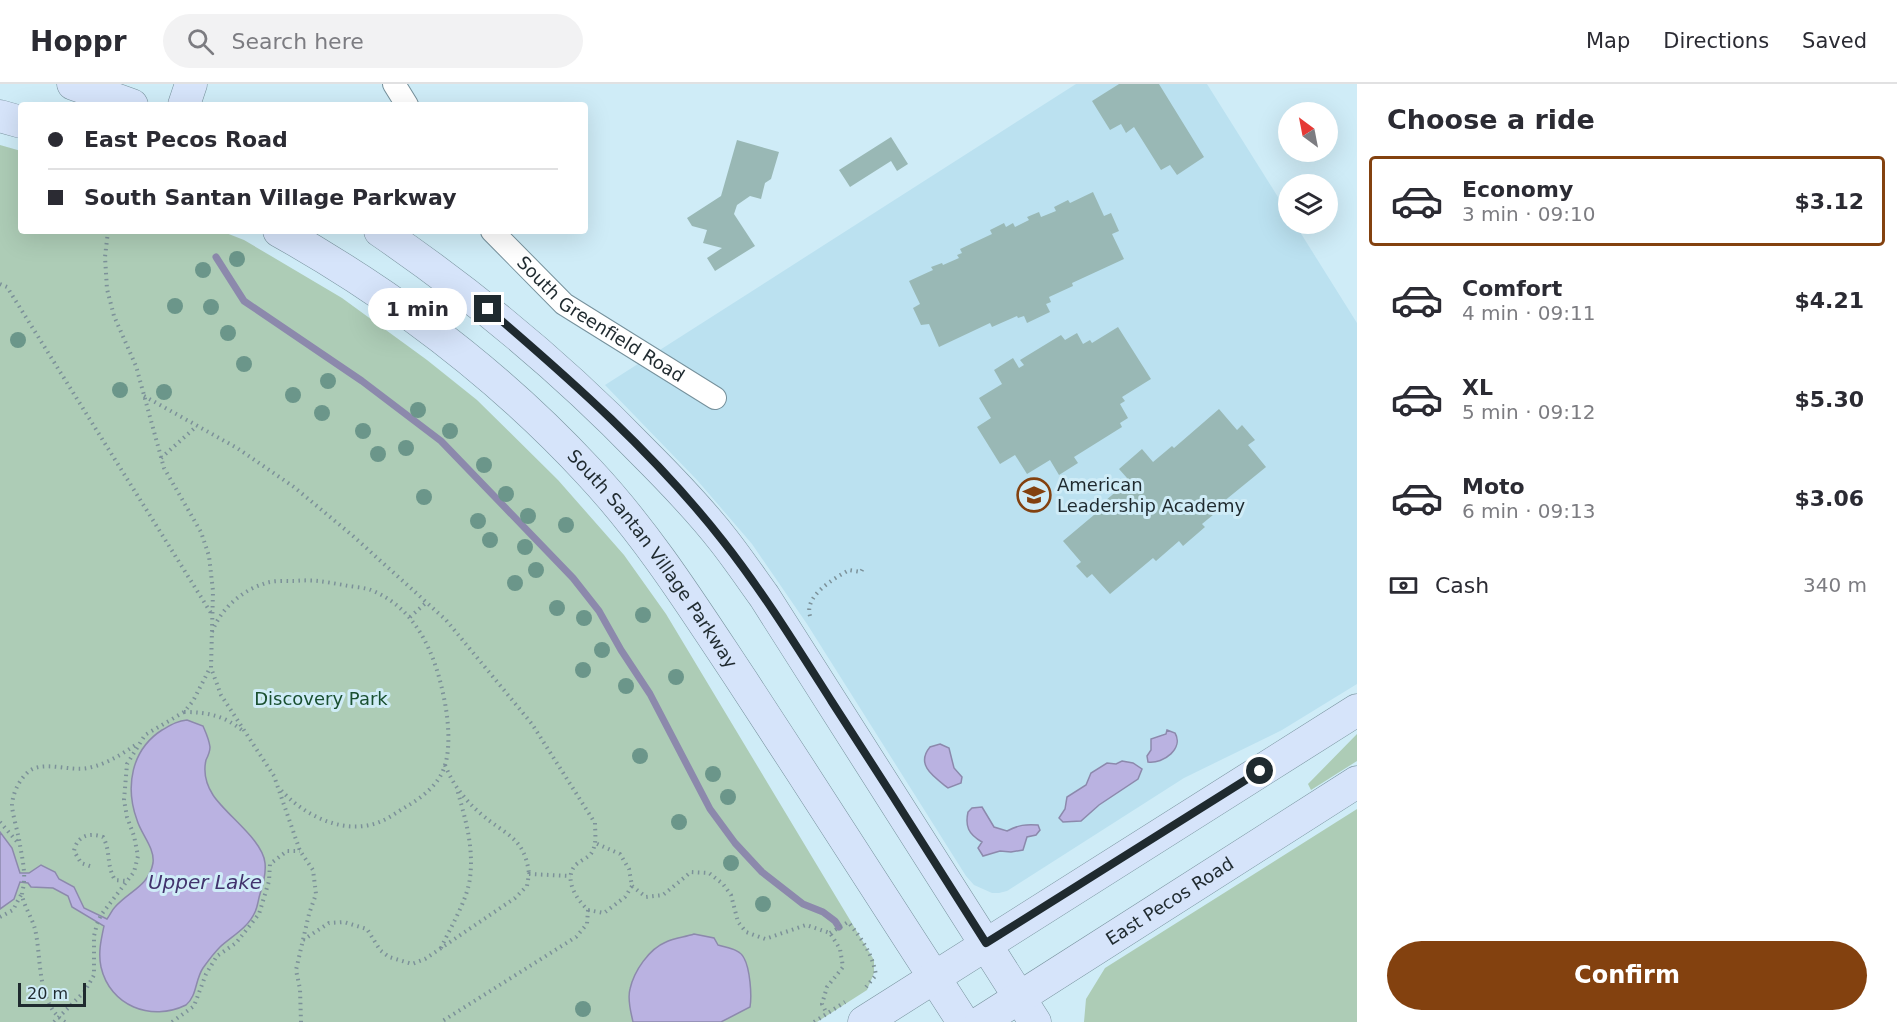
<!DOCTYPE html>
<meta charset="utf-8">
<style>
body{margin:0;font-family:"DejaVu Sans",sans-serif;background:#f2f2f3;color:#2b2b33;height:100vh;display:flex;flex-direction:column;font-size:22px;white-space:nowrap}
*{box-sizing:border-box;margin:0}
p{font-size:20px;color:#7c7c81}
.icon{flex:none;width:33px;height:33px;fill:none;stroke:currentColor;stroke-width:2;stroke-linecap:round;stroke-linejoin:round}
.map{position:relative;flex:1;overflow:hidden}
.details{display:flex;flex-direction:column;background:#fff;width:540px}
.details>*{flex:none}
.banner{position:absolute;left:18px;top:18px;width:570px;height:132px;border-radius:6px;box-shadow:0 6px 24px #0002;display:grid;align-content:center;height:132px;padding:0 30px;background:#fff}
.needle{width:39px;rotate:328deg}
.controls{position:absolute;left:1278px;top:18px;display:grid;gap:12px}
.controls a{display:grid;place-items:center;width:60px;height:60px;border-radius:50%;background:#fff;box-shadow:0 6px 24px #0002;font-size:30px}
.scale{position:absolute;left:18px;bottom:15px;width:68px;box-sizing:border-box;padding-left:6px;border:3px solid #1f2a2f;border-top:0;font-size:16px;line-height:21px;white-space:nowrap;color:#1f2a2f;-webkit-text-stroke:4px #cfecf7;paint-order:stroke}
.end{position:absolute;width:27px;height:27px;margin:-14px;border:8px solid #1f2a2f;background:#fff;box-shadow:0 0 0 3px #fff}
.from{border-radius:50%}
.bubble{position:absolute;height:42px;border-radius:21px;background:#fff;box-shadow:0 6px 24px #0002;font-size:20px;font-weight:800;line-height:42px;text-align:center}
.banner b{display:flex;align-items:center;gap:21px;height:57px;font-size:22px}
.banner b+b{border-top:2px solid #e1e1e2}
.banner i{width:15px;height:15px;background:#2b2b33}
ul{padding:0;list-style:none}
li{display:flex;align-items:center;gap:18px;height:90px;margin:0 12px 9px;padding:0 18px;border:3px solid transparent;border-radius:6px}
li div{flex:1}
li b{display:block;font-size:22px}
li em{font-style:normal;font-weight:800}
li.current{border-color:#83410f}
li>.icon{width:54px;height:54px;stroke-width:1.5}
h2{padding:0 30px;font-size:27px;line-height:72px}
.pay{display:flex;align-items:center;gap:15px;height:66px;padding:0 30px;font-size:22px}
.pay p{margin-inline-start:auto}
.cta{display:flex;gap:12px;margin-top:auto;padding:12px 30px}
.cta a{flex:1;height:69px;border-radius:36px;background:#83410f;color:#fff;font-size:24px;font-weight:800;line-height:69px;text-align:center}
header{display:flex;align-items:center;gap:36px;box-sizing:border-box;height:84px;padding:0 30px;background:#fff;border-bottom:2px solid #e1e1e2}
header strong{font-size:28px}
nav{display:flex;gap:33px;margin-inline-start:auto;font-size:21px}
.search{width:420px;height:54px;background:#f2f2f3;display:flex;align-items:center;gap:15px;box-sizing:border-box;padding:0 21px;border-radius:33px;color:#7c7c81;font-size:22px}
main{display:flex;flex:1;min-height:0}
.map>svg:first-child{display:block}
</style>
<header>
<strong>Hoppr</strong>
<div class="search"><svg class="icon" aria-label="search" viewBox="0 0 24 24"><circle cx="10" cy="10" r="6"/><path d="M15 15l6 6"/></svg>Search here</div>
<nav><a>Map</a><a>Directions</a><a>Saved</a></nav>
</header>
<main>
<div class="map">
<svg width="1357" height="938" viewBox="0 0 1357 938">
<rect width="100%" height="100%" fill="#cfecf7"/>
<path fill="#bbe1f0" d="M1076,0H1207L1288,129V140H1295L1357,239V600L1282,646L1184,694L1007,807L999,809H992L974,801L966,792L807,540L752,460L697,396L605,301Z"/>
<path fill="#adccb6" d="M0,61L21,67V147H221L244,156L342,214L427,276L477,316L558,396L624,471L666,530L874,876V889L867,906L817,938H0Z
M1357,650V677L1311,706L1308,700Z
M1357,725V938H1084L1086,915L1105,884Z"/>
<path fill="#bab2e1" stroke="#8c89ac" stroke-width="1.5" d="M187,636L203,642C206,649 209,655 210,663C210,668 208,672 206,676C203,689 206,700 213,711C226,731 263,756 265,779C266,788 263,801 260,810C258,816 258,822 255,828C248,844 232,852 220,863C214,869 208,877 203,884C195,896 197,912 186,921C151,938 110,922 101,883C98,869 101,856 104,842L72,823L68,812L53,804L31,803L28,799L20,798L14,815L0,825V748L12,764L20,789H29L41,781L55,788L59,795L74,803L84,824L107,835C110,831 112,826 115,823C129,807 149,802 153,779C155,764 141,750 137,736C125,703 131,666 162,646C171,641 177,637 187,636Z
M1167,646L1175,649C1184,664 1164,680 1148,678L1147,672L1151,666V655L1166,650Z
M940,660L949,664L954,684L962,693L961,699L948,704C934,693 915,681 930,663Z
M1122,677L1133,679L1142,685L1138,695L1099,721L1081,737L1063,738L1059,734L1065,725L1067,713L1086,701L1091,689L1107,679L1116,680Z
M982,723L994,743L1007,747C1018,741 1026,740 1038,741L1040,746L1036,751L1027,753L1023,766L1011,768L1000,767L983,772L978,764L982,758C968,750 965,742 968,728L972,724Z
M694,850L714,854L718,861C727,864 740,865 744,874C750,885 752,911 750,923L721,938H633C631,928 627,916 630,905C634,887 649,865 666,858C674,854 685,853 694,850Z"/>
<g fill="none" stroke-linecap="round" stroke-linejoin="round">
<path stroke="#8c89ac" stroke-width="7" d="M216,173L244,217L362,297L441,357L573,494L599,527L621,566L650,610L710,725L735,759L762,788L803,820L823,828L835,837L839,843"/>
</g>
<path fill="#99b8b5" d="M1119,0H1159L1204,73L1177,91L1170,81L1161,86L1134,43L1126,49L1121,40L1110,46L1092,17Z
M891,53L908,80L897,87L891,77L850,103L839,86Z
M737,56L779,68L771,95L765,99L761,115L750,112L737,121L734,130L755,162L715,187L707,174L722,164L703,159L707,146L692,142L687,134L721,112Z
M1093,108L1104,132L1111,129L1119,147L1112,150L1124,175L1072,199L1073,202L1049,213L1051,218L1046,220L1050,228L1027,239L1024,232L1018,234L1017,232L992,243L990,239L939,263L929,240L921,241L913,224L920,220L909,197L933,186L931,183L942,179L943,181L959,174L957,171L962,169L960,165L992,150L990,146L1004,139L1006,143L1013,139L1015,143L1029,136L1027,133L1039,128L1041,133L1056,127L1054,123L1068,116L1070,119Z
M1118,243L1151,295L1122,313L1125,317L1120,320L1128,334L1120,339L1122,343L1074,373L1078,379L1059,391L1050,376L1027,390L1015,371L1000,380L977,343L991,334L979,314L1002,300L994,286L1013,274L1019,284L1024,281L1020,276L1061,251L1065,256L1077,249L1083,260L1090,256L1092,259Z
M1219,325L1237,346L1242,341L1255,356L1248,361L1266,383L1223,418L1225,421L1202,440L1205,443L1183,462L1179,457L1156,477L1153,474L1110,510L1092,490L1087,494L1076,482L1081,478L1063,457L1107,420L1105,417L1125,400L1123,397L1127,394L1119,385L1142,365L1153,378L1172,362L1174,364Z"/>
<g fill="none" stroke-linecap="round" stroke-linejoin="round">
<defs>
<g id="street">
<path d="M394,0L407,21"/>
<path id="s1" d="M492,147L564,220L715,314"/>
</g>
<g id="secondary">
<path d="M73,0L132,21"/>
<path d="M184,21L191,0"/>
<path d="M0,32L21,38"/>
<path id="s2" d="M279,147C393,211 500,292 589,388C649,452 695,526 743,598C817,711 890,825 963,938"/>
<path d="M380,147C475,212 564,286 644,369C672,397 700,426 724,457C738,475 751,494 764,512L1035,938"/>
<path d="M864,938L1357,626"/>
<path id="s3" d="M981,938L1357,698"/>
</g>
</defs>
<use href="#street" stroke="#76919c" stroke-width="24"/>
<use href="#secondary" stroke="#76919c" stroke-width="33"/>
<path stroke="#7c9199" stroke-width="4" stroke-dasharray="1.5 4.5" stroke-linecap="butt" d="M108,147L105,173L107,205L114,232L136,282L164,384L201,448L209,472L213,507L211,584L221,611L274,692L300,767L313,786L316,810L309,830L296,886L300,905L301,938
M0,200L7,203L211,529
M144,312L237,364L294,403L353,452L446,536L532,640L595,739C595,748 597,759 592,768C589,774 578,777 574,783C564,797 578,817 588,826L587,840L576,853L441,938
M161,374L197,342
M810,532C804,512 833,495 849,486L861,488L863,484
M410,533L427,518
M212,548C220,526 241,507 263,500C272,496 285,497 295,497C315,495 324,498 344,501C352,503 363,503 371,506C416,524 435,569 444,614C448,633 451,662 445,681C440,699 424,712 409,721C400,726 391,733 382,737C346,753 304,732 280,705
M184,628C208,628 225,632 243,647
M445,681C453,701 465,716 481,730C505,751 525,753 529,790
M0,738L19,760
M90,782L81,779L74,767C77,752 89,748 103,753C111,767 106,781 115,796L126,797
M632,802L646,813L663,811L691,788L709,789L723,800L731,811L738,838L746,848L765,855L806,841L830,849L840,865L843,883L827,903L822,920L827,930
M588,826L604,829L625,813L632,802L629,785L620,770L595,759
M0,833L13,826L22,809
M830,849L848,838C862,855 872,869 876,891L866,903
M303,856L329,839L344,838L367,845L380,866L389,873L412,880L425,875L515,814L527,802L529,790L571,792
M441,864C451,842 467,817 470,794C474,762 465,734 457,705
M54,938L85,907L94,891V852L97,840L101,831L134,788L138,772L134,752L127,733L124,716L127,680L145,651L184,628L193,617L210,584
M65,938C36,919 42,875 35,845C32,834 24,822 22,811C22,807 24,802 24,798C25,786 22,773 20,761C19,752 12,729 12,721C13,709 18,698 27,689C41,675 69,688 88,684C107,680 122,670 137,660
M172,938L194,922L206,890L217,872L236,859L259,830L269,797L270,780L287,767H300
M814,938L845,918"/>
<use href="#street" stroke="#fff" stroke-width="22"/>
<use href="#secondary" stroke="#d6e4fa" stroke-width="32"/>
</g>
<g fill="#6b968a">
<circle cx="237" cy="175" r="8"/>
<circle cx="203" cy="186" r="8"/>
<circle cx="175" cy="222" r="8"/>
<circle cx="211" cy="223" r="8"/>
<circle cx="228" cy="249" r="8"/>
<circle cx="18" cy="256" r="8"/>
<circle cx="244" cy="280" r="8"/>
<circle cx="328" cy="297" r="8"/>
<circle cx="120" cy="306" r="8"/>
<circle cx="164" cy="308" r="8"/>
<circle cx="293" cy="311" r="8"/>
<circle cx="418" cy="326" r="8"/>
<circle cx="322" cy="329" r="8"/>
<circle cx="363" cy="347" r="8"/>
<circle cx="450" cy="347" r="8"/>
<circle cx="406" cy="364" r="8"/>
<circle cx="378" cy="370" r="8"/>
<circle cx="484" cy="381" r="8"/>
<circle cx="506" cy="410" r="8"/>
<circle cx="424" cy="413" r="8"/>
<circle cx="528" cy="432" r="8"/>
<circle cx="478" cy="437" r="8"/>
<circle cx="566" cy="441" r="8"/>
<circle cx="490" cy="456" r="8"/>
<circle cx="525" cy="463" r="8"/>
<circle cx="536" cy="486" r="8"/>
<circle cx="515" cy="499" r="8"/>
<circle cx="557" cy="524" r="8"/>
<circle cx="643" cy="531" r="8"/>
<circle cx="584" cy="534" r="8"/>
<circle cx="602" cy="566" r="8"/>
<circle cx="583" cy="586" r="8"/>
<circle cx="676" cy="593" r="8"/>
<circle cx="626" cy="602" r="8"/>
<circle cx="640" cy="672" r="8"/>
<circle cx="713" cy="690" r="8"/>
<circle cx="728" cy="713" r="8"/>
<circle cx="679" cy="738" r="8"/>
<circle cx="731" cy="779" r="8"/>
<circle cx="763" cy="820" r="8"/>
<circle cx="583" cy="925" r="8"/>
</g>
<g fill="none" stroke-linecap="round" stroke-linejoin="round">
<path stroke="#1f2a2f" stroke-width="8" d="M488,225C571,296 655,370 723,457C763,508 797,563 832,618C884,698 935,778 986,859L1260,687"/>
</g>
<defs>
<symbol id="school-ring" viewBox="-11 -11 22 22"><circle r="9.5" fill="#cfecf7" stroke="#83410f" stroke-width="1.5"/><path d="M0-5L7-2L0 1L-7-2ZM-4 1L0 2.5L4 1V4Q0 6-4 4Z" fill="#83410f"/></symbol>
</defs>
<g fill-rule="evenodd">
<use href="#school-ring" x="1015" y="392" width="38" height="38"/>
</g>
<g text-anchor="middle" stroke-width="6" stroke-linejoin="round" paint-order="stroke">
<g font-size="18" fill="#1f2a2f" stroke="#cfecf7">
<text dy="6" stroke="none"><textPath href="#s1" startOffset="141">South Greenfield Road</textPath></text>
<text dy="6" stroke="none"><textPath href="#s2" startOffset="502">South Santan Village Parkway</textPath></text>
<text dy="6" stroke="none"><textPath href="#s3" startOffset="224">East Pecos Road</textPath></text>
</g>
<g font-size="18" fill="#1f2a2f" stroke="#cfecf7" text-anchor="start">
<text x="1057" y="407">American<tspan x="1057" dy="21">Leadership Academy</tspan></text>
</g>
<g font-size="18" fill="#194f30" stroke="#cfecf7">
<text x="321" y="621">Discovery Park</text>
</g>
<g font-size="20" font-style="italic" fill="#42336d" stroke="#cfecf7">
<text x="205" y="805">Upper Lake</text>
</g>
</g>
</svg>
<div class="controls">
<a><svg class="needle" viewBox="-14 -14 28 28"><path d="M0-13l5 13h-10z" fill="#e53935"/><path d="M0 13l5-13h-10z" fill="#7c7c81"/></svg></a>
<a><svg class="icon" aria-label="layers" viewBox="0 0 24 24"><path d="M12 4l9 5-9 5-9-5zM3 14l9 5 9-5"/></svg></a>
</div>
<div class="scale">20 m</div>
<i class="end from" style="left:1260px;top:687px"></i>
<i class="end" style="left:488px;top:225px"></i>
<div class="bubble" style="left:368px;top:204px;width:99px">1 min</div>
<div class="banner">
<b><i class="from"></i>East Pecos Road</b>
<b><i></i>South Santan Village Parkway</b>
</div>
</div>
<section class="details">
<h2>Choose a ride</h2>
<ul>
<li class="current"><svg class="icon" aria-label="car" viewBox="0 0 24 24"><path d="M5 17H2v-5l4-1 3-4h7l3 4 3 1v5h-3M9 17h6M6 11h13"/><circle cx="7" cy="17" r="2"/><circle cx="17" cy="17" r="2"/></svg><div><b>Economy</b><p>3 min · 09:10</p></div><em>$3.12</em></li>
<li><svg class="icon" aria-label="car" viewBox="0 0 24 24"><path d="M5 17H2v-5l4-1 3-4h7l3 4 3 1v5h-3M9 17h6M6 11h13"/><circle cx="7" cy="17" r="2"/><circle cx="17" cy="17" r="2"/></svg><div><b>Comfort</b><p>4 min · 09:11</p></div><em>$4.21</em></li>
<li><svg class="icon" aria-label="car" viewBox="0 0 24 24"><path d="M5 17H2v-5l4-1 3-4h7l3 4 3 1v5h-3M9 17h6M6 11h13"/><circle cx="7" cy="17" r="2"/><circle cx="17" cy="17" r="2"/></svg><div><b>XL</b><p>5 min · 09:12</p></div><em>$5.30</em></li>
<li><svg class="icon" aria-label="car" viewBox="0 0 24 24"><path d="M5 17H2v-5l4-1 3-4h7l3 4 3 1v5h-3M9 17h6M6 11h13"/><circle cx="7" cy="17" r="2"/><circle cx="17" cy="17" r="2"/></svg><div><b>Moto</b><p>6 min · 09:13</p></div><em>$3.06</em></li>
</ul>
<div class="pay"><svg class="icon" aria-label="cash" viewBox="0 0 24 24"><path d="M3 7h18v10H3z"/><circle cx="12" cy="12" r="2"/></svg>Cash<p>340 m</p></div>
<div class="cta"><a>Confirm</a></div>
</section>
</main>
